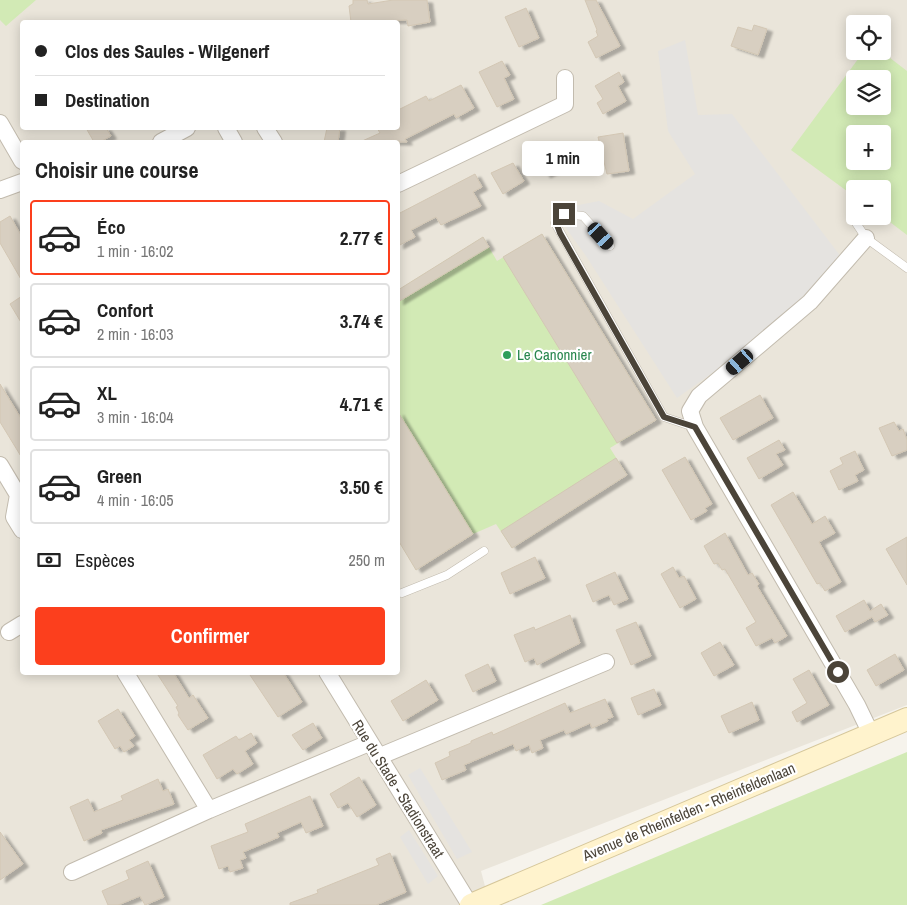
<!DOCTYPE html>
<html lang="fr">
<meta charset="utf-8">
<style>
body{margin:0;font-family:"Archivo Narrow",sans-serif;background:#f6f6f6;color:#222;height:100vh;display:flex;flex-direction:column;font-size:19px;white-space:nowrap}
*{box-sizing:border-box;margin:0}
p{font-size:16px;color:#767676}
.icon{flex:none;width:28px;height:28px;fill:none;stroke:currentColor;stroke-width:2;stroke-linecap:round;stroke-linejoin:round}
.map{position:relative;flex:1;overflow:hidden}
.details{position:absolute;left:20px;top:140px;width:380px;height:535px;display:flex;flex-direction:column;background:#fff;border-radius:5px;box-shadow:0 2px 12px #0003}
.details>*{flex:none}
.guide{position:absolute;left:20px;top:20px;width:380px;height:110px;border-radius:5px;box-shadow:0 2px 12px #0003;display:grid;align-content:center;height:110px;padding:0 15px;background:#fff}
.fabs{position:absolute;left:846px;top:15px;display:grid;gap:10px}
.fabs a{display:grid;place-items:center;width:45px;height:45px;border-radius:5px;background:#fff;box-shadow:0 2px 12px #0003;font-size:25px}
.end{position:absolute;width:22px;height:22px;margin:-11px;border:6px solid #4b4439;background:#fff;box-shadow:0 0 0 2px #fff}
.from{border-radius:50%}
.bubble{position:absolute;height:35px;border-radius:5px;background:#fff;box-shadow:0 2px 12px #0003;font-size:16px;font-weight:700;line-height:35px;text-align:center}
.car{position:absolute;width:15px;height:30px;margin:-15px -8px;border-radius:6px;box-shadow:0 0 4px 1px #0007;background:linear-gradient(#222 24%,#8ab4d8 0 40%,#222 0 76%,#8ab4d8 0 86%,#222 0)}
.guide b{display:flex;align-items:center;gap:18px;height:48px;font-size:19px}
.guide b+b{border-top:1px solid #e0e0e0}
.guide i{width:12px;height:12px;background:#222}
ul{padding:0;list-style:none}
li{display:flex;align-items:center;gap:15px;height:75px;margin:0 10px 8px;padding:0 5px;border:2px solid #e0e0e0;border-radius:5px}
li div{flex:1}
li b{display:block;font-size:19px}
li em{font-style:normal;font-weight:700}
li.current{border-color:#fc3f1d}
li>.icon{width:45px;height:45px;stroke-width:1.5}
h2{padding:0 15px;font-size:22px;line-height:60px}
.pay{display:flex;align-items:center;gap:12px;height:55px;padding:0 15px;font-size:19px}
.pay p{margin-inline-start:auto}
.action{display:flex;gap:10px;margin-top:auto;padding:10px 15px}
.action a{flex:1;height:58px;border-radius:5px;background:#fc3f1d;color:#fff;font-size:20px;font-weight:700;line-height:58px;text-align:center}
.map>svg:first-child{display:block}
</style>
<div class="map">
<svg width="907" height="905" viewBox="0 0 907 905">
<defs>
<filter id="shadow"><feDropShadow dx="5.5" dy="3" stdDeviation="1" flood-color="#0004"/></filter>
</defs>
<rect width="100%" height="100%" fill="#f6f3ec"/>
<path fill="#eae5da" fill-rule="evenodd" d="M0,0H907V705L481,871L490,905H0ZM22,22H398V128H22ZM855,24H882V51H855ZM855,79H882V106H855ZM855,134H882V161H855ZM22,142H398V672H22ZM855,189H882V216H855Z"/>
<path fill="#d2eab5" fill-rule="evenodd" d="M0,0H36L6,26L0,20Z
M864,51H881L907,71V235L882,216V189H855V197L791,150ZM855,79H882V106H855ZM855,134H882V161H855Z
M542,234L656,420L610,448L627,475L512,548L496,524L473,534L416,570L398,540V290L483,237L497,261Z
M907,752V905H541Z"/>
<path fill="#e5e3e0" d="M685,40L698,115L732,114L845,262L801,310L677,398L586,256L553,210L599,201L633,219L695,174L668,131L658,51Z
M420,768L472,852L457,859L408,775Z
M409,830L438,876L428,884L400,837Z"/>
<path fill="#d8cfc1" stroke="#d3c7b4" filter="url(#shadow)" d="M353,0H367L368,4L393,0H427L430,22L408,26L407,20L351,22L349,6L353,4Z
M585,0H596L620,46L596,58L588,42L598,36L596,31L597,30Z
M526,8L539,38L519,47L505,17Z
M754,25L767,29L758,55L731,46L738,27L752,31Z
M502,61L510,75L504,78L514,99L497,107L479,72Z
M619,72L624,82L618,86L626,101L603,114L597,103L603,99L595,86Z
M461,85L474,108L456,118L454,114L405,139L407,142H360L380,133L377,128H398V110L426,96L429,101Z
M86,128H106L111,136L100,142H94Z
M327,128H340L338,142H324Z
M623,133L629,171L607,174L598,137Z
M552,144L563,166L545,175L532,148Z
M513,163L524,181L503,194L491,173Z
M475,174L482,187L473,192L481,206L441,225L436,217L411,230L415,237L398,246V214Z
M10,216L22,237V281L0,243V222Z
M542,234L656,420L617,443L503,257Z
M483,237L489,247L398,302V290Z
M22,296V324L10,304Z
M0,384L22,420V458L0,422Z
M760,395L773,418L733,440L720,418Z
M398,412L473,534L416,570L398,540Z
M894,422L899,431L903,429L907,440V450L892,456L879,428Z
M779,440L785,450L776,454L783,465L759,479L747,458Z
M855,451L864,470L855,475L858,481L839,490L830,471L843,464L840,458Z
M685,457L712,504L705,508L707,511L691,520L662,470Z
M616,458L627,475L512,548L501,531Z
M793,492L812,524L825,516L835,533L819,542L841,582L825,591L820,583L817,584L771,505Z
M725,533L748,575L752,573L759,584L757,586L787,636L775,643L772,638L756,646L746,628L756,622L725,569L722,570L718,563L714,564L704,546Z
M907,537V585L886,549Z
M535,557L545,578L510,594L501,573Z
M673,567L679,578L684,576L696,599L680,608L661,574Z
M615,572L628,599L614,605L609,595L593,602L586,585Z
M864,600L870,611L881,604L888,615L875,622L872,617L845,632L836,616Z
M570,615L580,643L537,665L534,658L525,662L514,635L534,627L535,630Z
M636,622L651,656L631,665L616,630Z
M720,642L734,665L714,676L701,653Z
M895,654L904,670L876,686L867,670Z
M488,664L496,681L473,692L465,675Z
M809,670L829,705L797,722L792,712L807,703L793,679Z
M156,672H173L189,698L193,695L208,718L188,730L178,715L179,713L176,707L178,706Z
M248,672H283L302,702L278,717Z
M426,680L438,700L403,721L391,701Z
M654,689L661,705L638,715L631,698Z
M605,699L613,717L607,719L608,721L592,728L590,723L566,734L564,730L540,740L543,748L532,753L529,745L516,751L513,744L464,765L466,770L442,780L435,763L450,756L449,752L471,743V741L492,732L493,735L565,703L570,713Z
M752,702L759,720L729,733L721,716Z
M118,709L135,736L129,740L134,746L124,752L120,746L115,749L98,721Z
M313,723L322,738L303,750L292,735Z
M251,733L257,743L245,751L253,764L237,774L233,769L217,779L203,755L236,736L239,740Z
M359,777L376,805L357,817L348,803L338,808L330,794Z
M158,779L163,791L168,789L174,804L101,830L102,833L84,841L70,807L88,799L94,812L123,800L121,796Z
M310,796L323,826L306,833L301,822L277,833L279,837L243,852L246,858L240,860L243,868L230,872L228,866L219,869L211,846L248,832L245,824Z
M0,832L23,864L0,880Z
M390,853L406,892L376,905H290V903L318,893L317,890L379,865L376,859Z
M148,861L164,897L145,905L140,896L118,905H108L102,891L129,879L126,871Z"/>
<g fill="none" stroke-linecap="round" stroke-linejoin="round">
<defs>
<path id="service" d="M854,220L866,238L907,268
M610,246L583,216L564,214L555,223L664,417L694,427
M402,593L447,575L484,551"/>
<path id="minor" d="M0,123L22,161
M226,128L234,142
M265,128L274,142
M161,142L187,128
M398,184L565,104V78
M0,190L22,182
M866,238L810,302L699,396L690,411L695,427L857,705L871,734
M0,465L18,495L14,517L22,530
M9,632L22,624
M125,672L209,810
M327,672L470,905
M378,757L606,662
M72,872L209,810L369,743"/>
<path id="secondary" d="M471,905L907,719"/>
</defs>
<use href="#service" stroke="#c2bbae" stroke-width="9"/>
<use href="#minor" stroke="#c2bbae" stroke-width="18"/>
<use href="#secondary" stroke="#d6c79b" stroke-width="24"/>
<use href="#service" stroke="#fff" stroke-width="8"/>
<use href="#minor" stroke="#fff" stroke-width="16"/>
<use href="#secondary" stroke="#fff3cd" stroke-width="22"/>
</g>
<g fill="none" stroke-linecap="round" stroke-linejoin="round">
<path stroke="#4b4439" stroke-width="6" d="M564,214L556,222L560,233L664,417L695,427L838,672"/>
</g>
<circle fill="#2e9e5b" stroke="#fff" stroke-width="2" cx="507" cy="355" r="5"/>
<g text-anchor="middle" stroke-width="4.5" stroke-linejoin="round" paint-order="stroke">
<g font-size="15" fill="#27864d" stroke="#fff" text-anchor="start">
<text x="517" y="360">Le Canonnier</text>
</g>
<g font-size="15" fill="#4b4439" stroke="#fff">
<text transform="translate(398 789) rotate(58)" y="5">Rue du Stade - Stadionstraat</text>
<text transform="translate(689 812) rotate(-23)" y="5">Avenue de Rheinfelden - Rheinfeldenlaan</text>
</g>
</g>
</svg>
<div class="fabs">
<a><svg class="icon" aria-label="locate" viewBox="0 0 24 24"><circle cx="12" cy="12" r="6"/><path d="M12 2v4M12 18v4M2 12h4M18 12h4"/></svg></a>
<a><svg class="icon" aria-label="layers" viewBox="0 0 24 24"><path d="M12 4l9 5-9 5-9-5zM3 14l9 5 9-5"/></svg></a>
<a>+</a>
<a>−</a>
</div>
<i class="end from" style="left:838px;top:672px"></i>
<i class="end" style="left:564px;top:214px"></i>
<div class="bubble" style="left:522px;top:141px;width:82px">1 min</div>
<i class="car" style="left:601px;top:236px;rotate:138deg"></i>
<i class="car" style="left:740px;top:362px;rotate:229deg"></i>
<div class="guide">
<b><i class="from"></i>Clos des Saules - Wilgenerf</b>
<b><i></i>Destination</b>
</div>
<section class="details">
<h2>Choisir une course</h2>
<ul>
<li class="current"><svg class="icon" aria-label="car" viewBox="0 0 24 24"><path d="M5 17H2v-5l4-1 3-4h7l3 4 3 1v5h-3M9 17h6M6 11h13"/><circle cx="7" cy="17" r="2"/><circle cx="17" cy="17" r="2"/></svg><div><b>Éco</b><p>1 min · 16:02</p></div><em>2.77 €</em></li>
<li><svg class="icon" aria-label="car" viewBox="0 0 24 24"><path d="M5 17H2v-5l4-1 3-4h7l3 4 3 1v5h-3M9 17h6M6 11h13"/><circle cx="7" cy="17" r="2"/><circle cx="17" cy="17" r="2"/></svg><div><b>Confort</b><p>2 min · 16:03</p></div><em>3.74 €</em></li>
<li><svg class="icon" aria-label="car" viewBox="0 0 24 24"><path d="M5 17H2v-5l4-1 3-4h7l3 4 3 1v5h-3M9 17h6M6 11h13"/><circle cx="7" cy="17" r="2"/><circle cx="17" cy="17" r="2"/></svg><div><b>XL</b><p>3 min · 16:04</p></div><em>4.71 €</em></li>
<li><svg class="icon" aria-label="car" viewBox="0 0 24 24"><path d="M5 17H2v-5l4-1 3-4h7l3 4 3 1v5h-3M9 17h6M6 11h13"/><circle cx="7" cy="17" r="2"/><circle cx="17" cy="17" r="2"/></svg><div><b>Green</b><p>4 min · 16:05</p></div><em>3.50 €</em></li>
</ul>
<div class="pay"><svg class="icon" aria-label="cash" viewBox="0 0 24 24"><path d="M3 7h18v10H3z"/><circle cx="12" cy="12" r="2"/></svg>Espèces<p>250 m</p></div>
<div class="action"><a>Confirmer</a></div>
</section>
</div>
